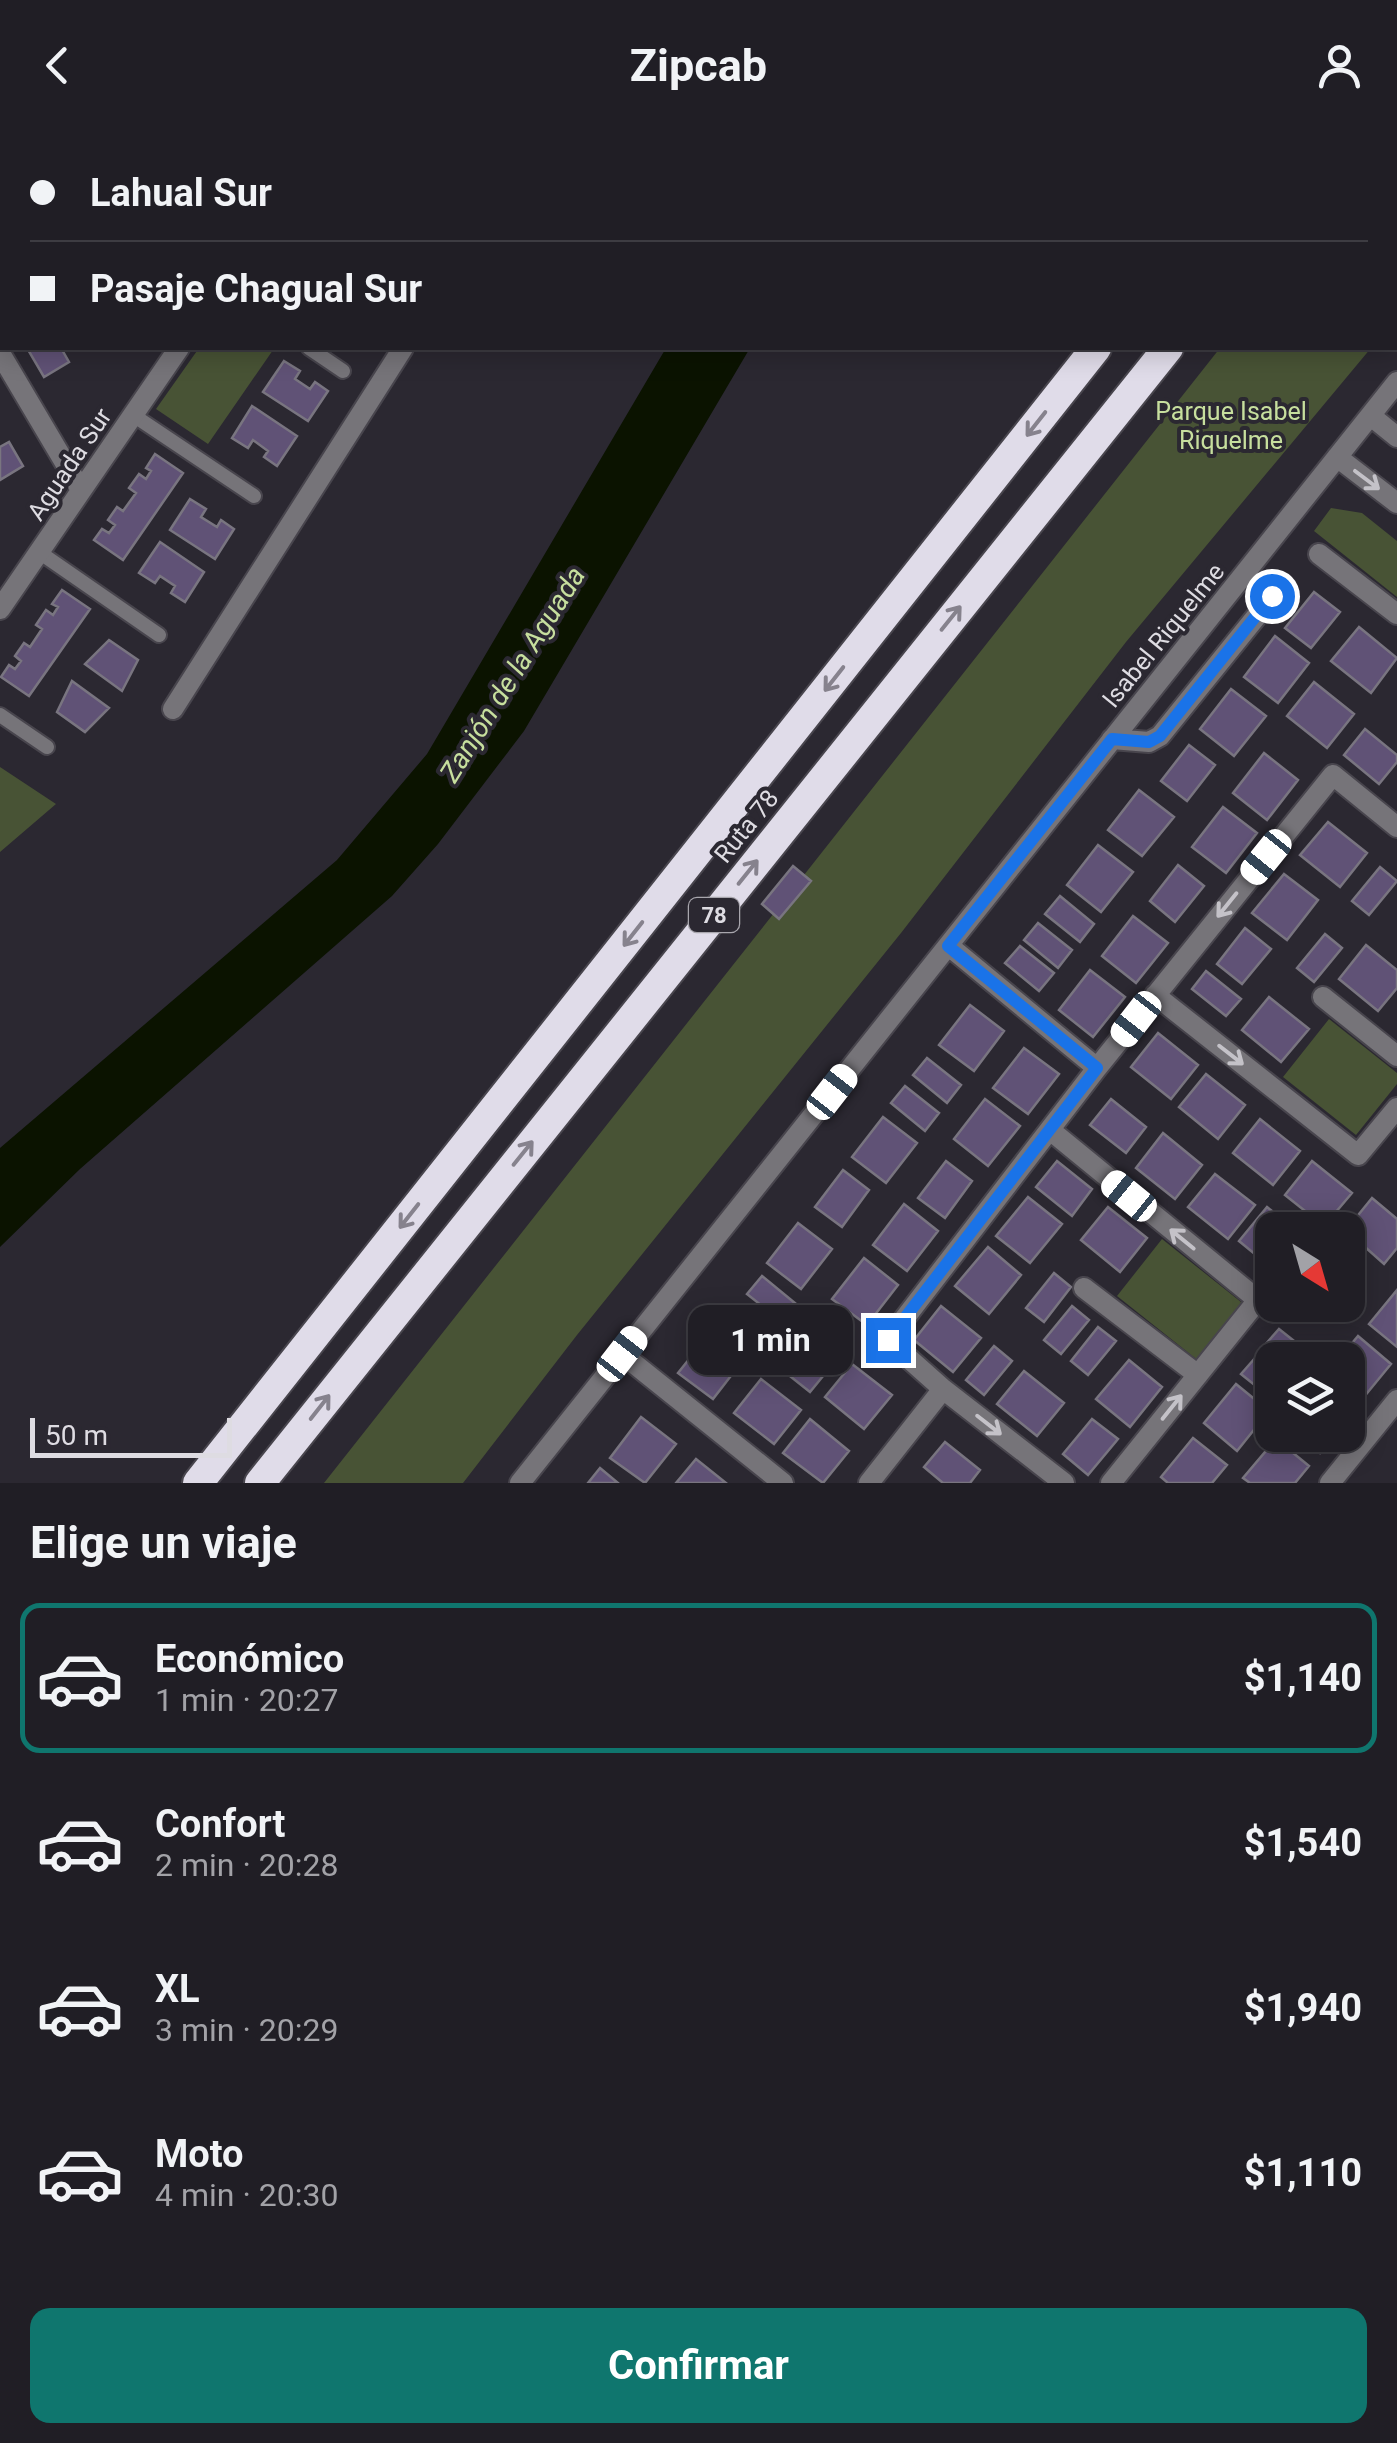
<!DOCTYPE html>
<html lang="es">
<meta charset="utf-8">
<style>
body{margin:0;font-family:Roboto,sans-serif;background:#2d2b32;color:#f1f3f6;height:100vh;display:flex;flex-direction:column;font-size:38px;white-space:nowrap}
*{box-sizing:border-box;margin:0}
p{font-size:32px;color:#a2a2a7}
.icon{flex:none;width:55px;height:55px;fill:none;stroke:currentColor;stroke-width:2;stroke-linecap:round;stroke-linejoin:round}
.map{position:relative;height:1353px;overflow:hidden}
.panel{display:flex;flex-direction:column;background:#201e25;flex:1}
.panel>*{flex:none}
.guide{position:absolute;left:0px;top:0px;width:1398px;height:220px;box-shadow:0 5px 25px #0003,0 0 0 2px #3d3c42;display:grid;align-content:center;height:220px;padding:0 30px;background:#201e25}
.needle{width:65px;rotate:143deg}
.tools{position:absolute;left:1255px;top:1082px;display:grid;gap:20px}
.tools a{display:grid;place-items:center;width:110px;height:110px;border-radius:20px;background:#201e25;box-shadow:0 5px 25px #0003,0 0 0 2px #3d3c42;font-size:50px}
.scale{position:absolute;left:30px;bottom:25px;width:202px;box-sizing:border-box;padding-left:10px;border:5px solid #dedce2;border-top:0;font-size:28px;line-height:35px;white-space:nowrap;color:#dedce2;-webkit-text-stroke:8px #2b2831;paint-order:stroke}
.end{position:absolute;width:45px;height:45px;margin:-22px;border:12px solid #1a73e8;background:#fff;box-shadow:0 0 0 5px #fff}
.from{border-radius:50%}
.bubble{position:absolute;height:70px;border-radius:20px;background:#201e25;box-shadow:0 5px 25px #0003,0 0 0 2px #3d3c42;font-size:32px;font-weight:700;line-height:70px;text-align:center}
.car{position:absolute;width:30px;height:60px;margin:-30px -15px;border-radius:12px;box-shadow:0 0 8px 2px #0007;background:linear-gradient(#fff 24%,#345 0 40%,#fff 0 76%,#345 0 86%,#fff 0)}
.guide b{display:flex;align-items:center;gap:35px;height:95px;font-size:38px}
.guide b+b{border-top:2px solid #3d3c42}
.guide i{width:25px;height:25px;background:#f1f3f6}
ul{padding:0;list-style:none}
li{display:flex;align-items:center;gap:30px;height:150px;margin:0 20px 15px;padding:0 10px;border:5px solid transparent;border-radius:20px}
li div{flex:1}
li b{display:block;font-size:38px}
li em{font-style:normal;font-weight:700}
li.selected{border-color:#0f766e}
li>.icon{width:90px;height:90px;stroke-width:1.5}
h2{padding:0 30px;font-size:45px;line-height:120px}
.button{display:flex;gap:20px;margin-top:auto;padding:20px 30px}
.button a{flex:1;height:115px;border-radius:20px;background:#0f766e;color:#fff;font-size:40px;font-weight:700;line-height:115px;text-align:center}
header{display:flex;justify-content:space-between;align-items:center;height:130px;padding:0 30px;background:#201e25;font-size:45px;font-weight:700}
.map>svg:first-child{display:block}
</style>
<header><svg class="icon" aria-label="back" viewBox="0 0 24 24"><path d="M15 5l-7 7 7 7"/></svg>Zipcab<svg class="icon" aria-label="person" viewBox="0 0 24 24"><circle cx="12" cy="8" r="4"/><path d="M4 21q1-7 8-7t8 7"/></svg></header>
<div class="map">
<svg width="1397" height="1353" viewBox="0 0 1397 1353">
<rect width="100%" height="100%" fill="#2b2831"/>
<path fill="#485335" d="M199,218L273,220L208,314L156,279Z
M1220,218H1371L1126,512L901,803L577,1205L463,1353H324Z
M1331,378L1362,383L1397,411V467L1314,401Z
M0,637L56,674L0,722Z
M1329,889L1397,943V954L1356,1005L1283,947Z
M1162,1109L1246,1176L1200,1232L1117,1166Z"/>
<path fill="#0b1300" d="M666,218H750L524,601L438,714L392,766L80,1039L0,1117V1018L337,730L427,624Z"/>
<path fill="#605276" stroke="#797580" stroke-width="2.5" d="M27,218H61L69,232L44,247Z
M284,231L300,241L295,249L310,259L315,252L328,261L308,291L263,262Z
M252,276L297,306L277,336L264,327L268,321L253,310L248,318L232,308Z
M9,312L23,336L0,350V317Z
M155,324L183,343L123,430L94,410L102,399L109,403L115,395L108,390L117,377L123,381L136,363L129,358L139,344L146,349L151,341L146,338Z
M190,369L206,379L201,387L217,397L221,390L234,399L215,429L170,400Z
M160,412L204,442L185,472L171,463L175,456L160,446L155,453L139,443Z
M62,460L90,479L29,566L1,547L9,535L15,539L21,531L15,526L24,513L30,517L42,499L36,495L46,480L53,485L58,477L52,474Z
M1314,462L1340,482L1311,518L1285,498Z
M1359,497L1397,528L1371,563L1331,531Z
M1275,506L1309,533L1278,573L1244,547Z
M109,510L138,530L122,561L85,534Z
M72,551L109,578L85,602L57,582Z
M1314,552L1354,584L1327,618L1287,586Z
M1231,559L1266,586L1234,626L1200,599Z
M1365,599L1397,625V632L1379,654L1344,625Z
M1189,615L1215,635L1187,671L1161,651Z
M1264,623L1298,650L1267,690L1233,663Z
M1139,660L1174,687L1142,726L1108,700Z
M1223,677L1257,703L1226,743L1192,717Z
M1328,692L1367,723L1340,757L1300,725Z
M1098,715L1133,742L1101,782L1067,755Z
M1178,735L1204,756L1175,792L1150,771Z
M793,736L811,751L779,789L762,774Z
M1380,737L1397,751L1369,785L1352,771Z
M1284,744L1318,770L1287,810L1252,783Z
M1060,766L1094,794L1080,812L1045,784Z
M1133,786L1168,813L1136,853L1102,826Z
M1038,793L1072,820L1058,838L1024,810Z
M1245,798L1271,819L1242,854L1217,834Z
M1325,804L1342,818L1314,852L1297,838Z
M1366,815L1397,840V858L1378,881L1339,849Z
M1020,816L1054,843L1039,861L1005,833Z
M1090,840L1125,867L1093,907L1059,880Z
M1206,841L1241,869L1226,886L1192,859Z
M1269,867L1309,899L1281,932L1242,900Z
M970,875L1004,901L974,941L939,915Z
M1158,903L1198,935L1171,969L1131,937Z
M1024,918L1059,944L1028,984L993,958Z
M927,928L961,955L947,973L913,945Z
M1206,944L1245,975L1218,1009L1179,977Z
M905,956L939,983L925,1001L891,973Z
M985,969L1020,996L988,1036L954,1009Z
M1111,969L1146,997L1126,1023L1090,995Z
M883,987L917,1013L886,1053L852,1027Z
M1260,989L1300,1021L1273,1055L1233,1023Z
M1163,1003L1202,1035L1175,1069L1136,1038Z
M946,1031L972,1051L945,1088L918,1068Z
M1057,1031L1092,1059L1072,1086L1036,1057Z
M1312,1031L1352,1063L1324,1096L1285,1065Z
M843,1040L869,1060L842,1097L815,1077Z
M1215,1044L1255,1075L1228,1109L1188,1077Z
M1028,1067L1062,1094L1030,1133L996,1106Z
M1372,1068L1397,1089V1118L1384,1134L1346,1100Z
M904,1074L938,1101L907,1141L873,1115Z
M1108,1077L1147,1108L1120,1142L1081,1110Z
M1267,1077L1284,1091L1256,1125L1239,1111Z
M798,1093L832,1119L801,1159L767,1133Z
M988,1117L1021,1145L989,1184L955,1156Z
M864,1128L898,1155L867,1195L832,1169Z
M1054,1143L1071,1157L1044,1192L1026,1178Z
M762,1146L796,1174L781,1191L747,1164Z
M1397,1160V1217L1369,1194Z
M1312,1175H1346L1333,1191Z
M737,1176L771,1204L757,1221L722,1194Z
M941,1176L981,1208L953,1242L914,1210Z
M1072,1176L1089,1190L1061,1224L1044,1210Z
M798,1197L837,1229L810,1262L771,1231Z
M1098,1197L1116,1211L1088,1245L1071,1231Z
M1279,1199L1313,1226L1310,1230H1281L1264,1216Z
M710,1203L744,1229L713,1269L678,1243Z
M1358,1206L1391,1234L1359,1273L1348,1263V1230H1338Z
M994,1216L1012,1231L984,1265L966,1250Z
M1256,1227L1272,1240V1269L1241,1244Z
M1129,1230L1162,1257L1130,1297L1096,1269Z
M852,1234L892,1265L864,1299L825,1267Z
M1024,1241L1064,1273L1037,1306L997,1274Z
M761,1249L801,1280L774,1314L734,1283Z
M1236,1254L1269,1281L1237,1321L1204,1293Z
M641,1287L676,1314L645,1353L610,1328Z
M810,1289L849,1321L823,1353L783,1323Z
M1092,1289L1118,1309L1088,1345L1063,1324Z
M1299,1305H1335L1320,1323Z
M1193,1308L1227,1335L1212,1353H1168L1161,1347Z
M1276,1309L1309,1336L1295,1353H1250L1243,1348Z
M945,1312L980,1340L970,1353H943L924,1337Z
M696,1329L726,1353H676Z
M600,1338L618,1353H588Z"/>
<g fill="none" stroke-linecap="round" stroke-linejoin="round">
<defs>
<path id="service" d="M309,218L343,241
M133,285L254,366
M39,422L159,505
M0,585L47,617"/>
<path id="minor" d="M137,0L140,2
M326,2L327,0
M580,2L583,0
M0,223L81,360
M1371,286L1397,307
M1337,327L1397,373
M1319,424L1397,484
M0,479L179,218
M173,579L403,218
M1112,609L1149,612L1160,606L1272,467
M949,816L1097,938
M1155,865L1358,1025L1397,978
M1323,867L1397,926
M1050,1000L1258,1170L1111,1353
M1084,1158L1198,1245
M622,1224L783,1353
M520,1353L1397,252
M869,1353L943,1259
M1064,1353L943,1259L888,1210L1097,938L1333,645L1397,697
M1330,1353L1397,1270"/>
<path id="motorway" d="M1266,2L1268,0
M1340,2L1342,0
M198,1353L1096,218
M260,1353L1168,218"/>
</defs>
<use href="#service" stroke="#48454d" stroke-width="18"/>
<use href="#minor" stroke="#48454d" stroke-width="24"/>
<use href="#motorway" stroke="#48454d" stroke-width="34"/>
<use href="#service" stroke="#767479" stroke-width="14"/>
<use href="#minor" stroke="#767479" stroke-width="20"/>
<use href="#motorway" stroke="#e0dce9" stroke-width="30"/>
</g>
<defs><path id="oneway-shaft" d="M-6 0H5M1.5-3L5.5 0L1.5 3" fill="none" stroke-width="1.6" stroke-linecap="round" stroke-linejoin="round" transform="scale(2.5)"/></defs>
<g stroke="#86828d">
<use href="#oneway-shaft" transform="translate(1036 294) rotate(128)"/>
<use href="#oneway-shaft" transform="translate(951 488) rotate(-51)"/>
<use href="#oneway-shaft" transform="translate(834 549) rotate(128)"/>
<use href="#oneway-shaft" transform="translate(748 742) rotate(-51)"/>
<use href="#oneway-shaft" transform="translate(633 804) rotate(128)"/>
<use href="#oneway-shaft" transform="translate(523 1023) rotate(-51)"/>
<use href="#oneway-shaft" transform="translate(409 1086) rotate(128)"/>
<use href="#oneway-shaft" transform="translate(320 1277) rotate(-52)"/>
</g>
<g stroke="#c4c2c8">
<use href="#oneway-shaft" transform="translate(1367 350) rotate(37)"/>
<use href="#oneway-shaft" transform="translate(1227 775) rotate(129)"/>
<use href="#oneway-shaft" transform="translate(1231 925) rotate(38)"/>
<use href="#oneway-shaft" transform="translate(1182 1109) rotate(-141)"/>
<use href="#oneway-shaft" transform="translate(1172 1277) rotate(-51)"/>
<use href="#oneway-shaft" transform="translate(989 1295) rotate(38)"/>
</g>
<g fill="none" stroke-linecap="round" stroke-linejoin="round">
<path stroke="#1a73e8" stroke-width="12" d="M888,1210L1097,938L948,816L1112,609L1149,612L1160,606L1272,466"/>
</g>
<g text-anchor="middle" stroke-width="8" stroke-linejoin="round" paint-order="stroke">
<rect fill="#2b2831" stroke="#a8a6ad" stroke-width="2.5" x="689" y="768" width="50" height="34" rx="8"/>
<g font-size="22" font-weight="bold" fill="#dedce2">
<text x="714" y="793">78</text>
</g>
<g font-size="25" fill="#c7df9e" stroke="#2b2831">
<text x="1231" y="290">Parque Isabel<tspan x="1231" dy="29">Riquelme</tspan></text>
</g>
<g font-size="25" fill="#dedce2" stroke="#2b2831">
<text transform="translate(69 334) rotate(-56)" y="9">Aguada Sur</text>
<text transform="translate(1163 505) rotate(-51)" y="9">Isabel Riquelme</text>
<text transform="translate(746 696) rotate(-51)" y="9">Ruta 78</text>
</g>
<g font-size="28" font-style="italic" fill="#c7df9e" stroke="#2b2831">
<text transform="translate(512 544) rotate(-58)" y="10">Zanjón de la Aguada</text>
</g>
</g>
</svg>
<div class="tools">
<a><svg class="needle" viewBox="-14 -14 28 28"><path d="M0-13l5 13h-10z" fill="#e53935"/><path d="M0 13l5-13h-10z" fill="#a2a2a7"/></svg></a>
<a><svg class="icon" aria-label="layers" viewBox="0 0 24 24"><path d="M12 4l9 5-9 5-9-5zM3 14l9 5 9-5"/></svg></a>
</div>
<div class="scale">50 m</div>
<i class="end from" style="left:1272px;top:466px"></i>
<i class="end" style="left:888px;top:1210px"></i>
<div class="bubble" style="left:688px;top:1175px;width:165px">1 min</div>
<i class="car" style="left:1266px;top:727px;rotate:219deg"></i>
<i class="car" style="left:1136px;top:889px;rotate:218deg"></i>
<i class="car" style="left:832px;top:962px;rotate:38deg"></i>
<i class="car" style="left:1129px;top:1066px;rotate:309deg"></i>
<i class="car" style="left:622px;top:1224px;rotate:38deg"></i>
<div class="guide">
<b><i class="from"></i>Lahual Sur</b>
<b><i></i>Pasaje Chagual Sur</b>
</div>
</div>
<section class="panel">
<h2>Elige un viaje</h2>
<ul>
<li class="selected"><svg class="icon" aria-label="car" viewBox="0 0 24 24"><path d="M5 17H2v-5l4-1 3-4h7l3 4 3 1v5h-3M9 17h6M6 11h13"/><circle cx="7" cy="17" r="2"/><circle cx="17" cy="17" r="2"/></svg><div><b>Económico</b><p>1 min · 20:27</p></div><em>$1,140</em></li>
<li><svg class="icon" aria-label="car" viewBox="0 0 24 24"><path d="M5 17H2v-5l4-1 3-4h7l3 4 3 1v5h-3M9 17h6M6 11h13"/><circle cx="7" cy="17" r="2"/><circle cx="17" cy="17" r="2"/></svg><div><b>Confort</b><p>2 min · 20:28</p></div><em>$1,540</em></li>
<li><svg class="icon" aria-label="car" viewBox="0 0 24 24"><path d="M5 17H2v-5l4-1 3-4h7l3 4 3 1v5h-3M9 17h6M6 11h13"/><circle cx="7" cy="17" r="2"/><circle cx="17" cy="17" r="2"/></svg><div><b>XL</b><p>3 min · 20:29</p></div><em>$1,940</em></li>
<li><svg class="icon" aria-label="car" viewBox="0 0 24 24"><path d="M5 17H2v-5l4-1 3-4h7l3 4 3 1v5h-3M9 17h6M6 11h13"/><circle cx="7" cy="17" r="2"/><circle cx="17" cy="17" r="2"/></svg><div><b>Moto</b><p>4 min · 20:30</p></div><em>$1,110</em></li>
</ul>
<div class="button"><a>Confirmar</a></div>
</section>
